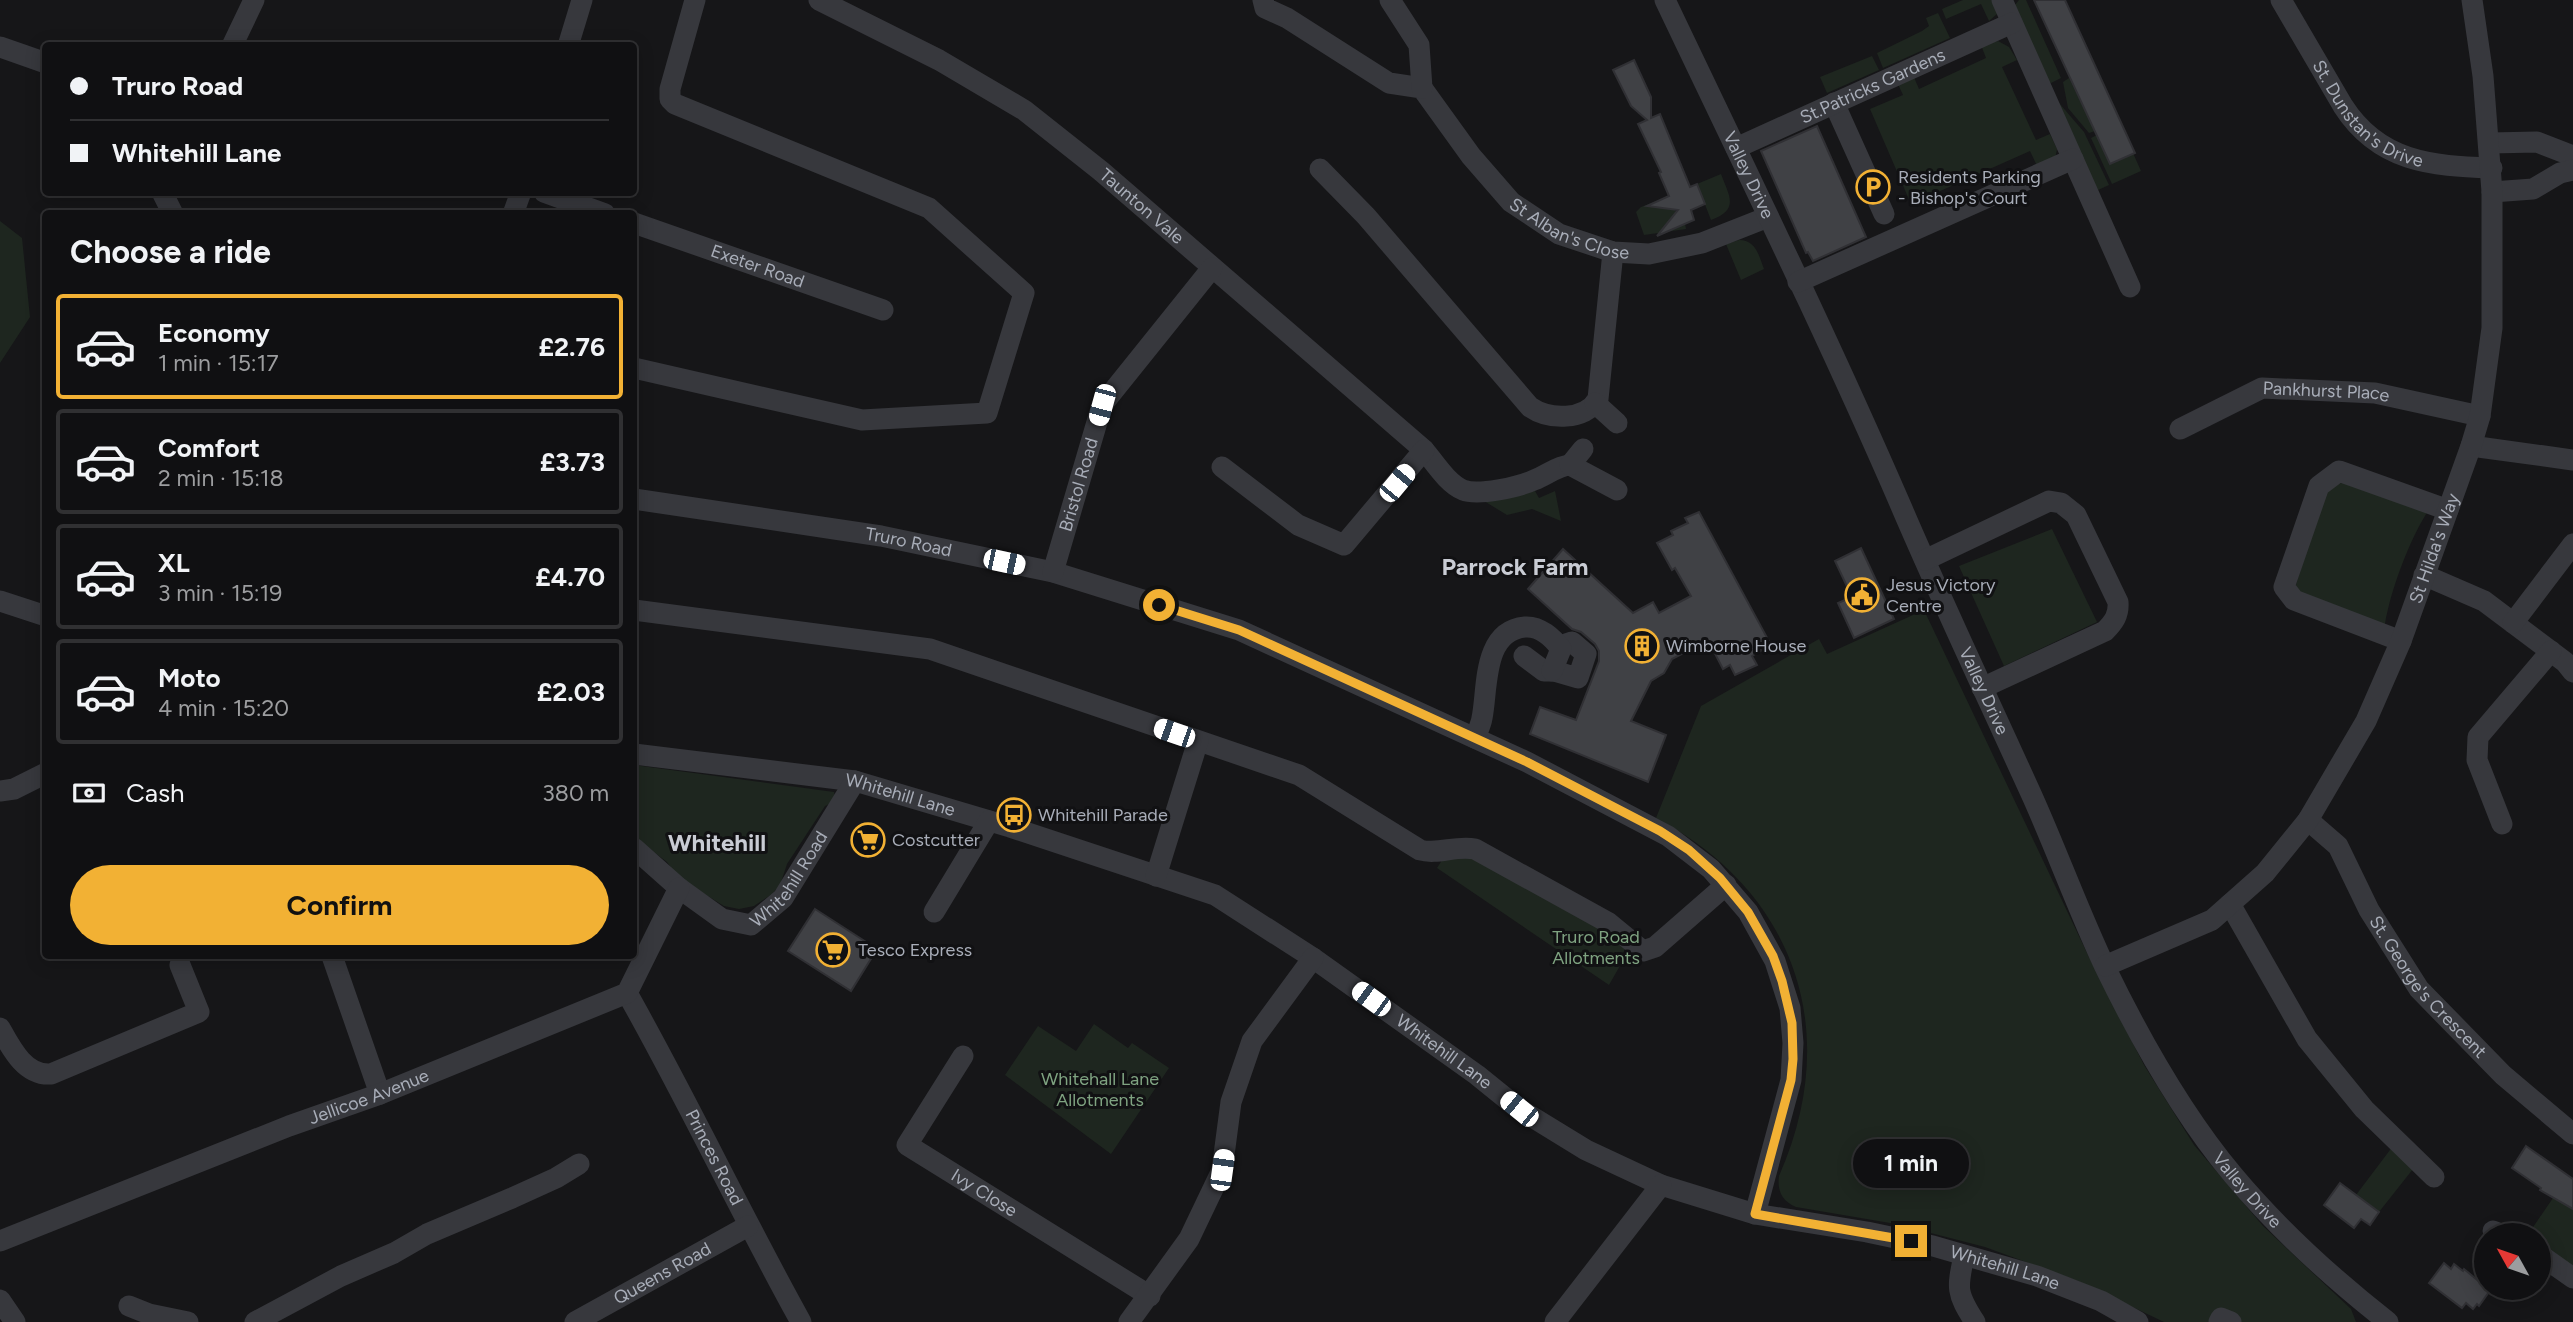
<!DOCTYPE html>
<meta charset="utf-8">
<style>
body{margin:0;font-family:Figtree,sans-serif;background:#1e1e20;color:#f1f3f6;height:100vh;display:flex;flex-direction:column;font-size:26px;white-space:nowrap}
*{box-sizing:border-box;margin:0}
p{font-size:23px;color:#9c9d9f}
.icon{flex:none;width:38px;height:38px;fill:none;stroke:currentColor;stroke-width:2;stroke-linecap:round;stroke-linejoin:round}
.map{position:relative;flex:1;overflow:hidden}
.details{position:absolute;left:42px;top:210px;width:595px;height:749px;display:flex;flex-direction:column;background:#101012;border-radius:7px;box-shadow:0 4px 18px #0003,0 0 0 2px #303032}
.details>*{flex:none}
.top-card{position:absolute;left:42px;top:42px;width:595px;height:154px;border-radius:7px;box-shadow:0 4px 18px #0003,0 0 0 2px #303032;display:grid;align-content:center;height:154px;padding:0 28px;background:#101012}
.needle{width:46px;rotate:310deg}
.buttons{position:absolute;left:2474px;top:1223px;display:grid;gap:14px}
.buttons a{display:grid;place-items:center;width:77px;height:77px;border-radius:50%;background:#101012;box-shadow:0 4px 18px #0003,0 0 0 2px #303032;font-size:35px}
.end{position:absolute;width:32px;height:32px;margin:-16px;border:9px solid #f2b134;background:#111;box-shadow:0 0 0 4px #111}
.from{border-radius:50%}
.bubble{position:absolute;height:49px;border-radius:24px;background:#101012;box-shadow:0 4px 18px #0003,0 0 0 2px #303032;font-size:23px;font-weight:700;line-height:49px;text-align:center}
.car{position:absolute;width:21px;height:42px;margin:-21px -10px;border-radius:9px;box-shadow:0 0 5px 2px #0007;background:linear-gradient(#fff 24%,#345 0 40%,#fff 0 76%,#345 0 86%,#fff 0)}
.top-card b{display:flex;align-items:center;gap:24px;height:66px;font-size:26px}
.top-card b+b{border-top:2px solid #303032}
.top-card i{width:18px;height:18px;background:#f1f3f6}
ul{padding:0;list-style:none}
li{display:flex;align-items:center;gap:21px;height:105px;margin:0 14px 10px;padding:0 14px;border:4px solid #303032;border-radius:7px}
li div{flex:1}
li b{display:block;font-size:26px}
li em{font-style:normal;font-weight:700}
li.active{border-color:#f2b134}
li>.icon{width:63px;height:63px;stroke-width:1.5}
h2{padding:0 28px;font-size:32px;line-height:84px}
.pay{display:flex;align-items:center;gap:18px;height:77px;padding:0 28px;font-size:26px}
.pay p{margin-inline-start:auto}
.primary-button{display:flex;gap:14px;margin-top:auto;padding:14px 28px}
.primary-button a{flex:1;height:80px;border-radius:42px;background:#f2b134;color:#111;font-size:28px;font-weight:700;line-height:80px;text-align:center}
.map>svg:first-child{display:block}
</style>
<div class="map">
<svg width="2573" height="1322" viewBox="0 0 2573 1322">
<rect width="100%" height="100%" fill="#161618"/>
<path fill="#1e261f" d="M1963,0H1995L1997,14L1989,21L1981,4L1946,19L1942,9Z
M2019,0H2026L2061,78L2051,83L2047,81L2015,5Z
M1938,13L1950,38L1883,68L1877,53L1922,31L1929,26L1926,18Z
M1998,41L2009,47L2017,60L2002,67L2036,140L2050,134L2057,149L2055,159L2038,168L2030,151L1911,204L1870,109L1903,95L1897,82L1913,75L1919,89L1986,58L1981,45Z
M1872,56L1879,70L1827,93L1820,77Z
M2069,78L2095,131L2089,133L2068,108L2063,82Z
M2047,89L2084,132L2109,185L2098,190L2096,187Z
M2097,135L2133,153L2141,171L2112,184L2091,138Z
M1721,174C1729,196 1740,209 1711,220L1697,184Z
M1669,196L1681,225L1685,224L1686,229L1644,235L1636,212L1641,207Z
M0,221L22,238L30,317L0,363Z
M1739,240C1756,240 1759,256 1764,269L1741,280L1726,244Z
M2349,481L2430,508C2410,537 2388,596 2384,631L2305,600L2295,588L2323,494L2334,485Z
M1535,491L1539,498L1555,491L1561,521L1532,509L1507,515L1484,501Z
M2052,529L2097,622L2004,666L1959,566Z
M1924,610L2087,953L2144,1065L2194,1145L2263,1226L2351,1309L2356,1322H2164L2078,1281L1985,1247L1896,1224L1796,1207C1782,1201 1777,1191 1779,1176C1843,1032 1796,892 1656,818L1701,706L1819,639L1827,654Z
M634,765L834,792L836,801L825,806L787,864L780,885L772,894L754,906L739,909L724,906L680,879L667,862L634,837Z
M1458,849L1624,941L1625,957L1609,985L1437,868L1446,854Z
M1094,1024L1128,1048L1132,1043L1169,1068L1111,1154L1005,1075L1038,1026L1076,1051Z
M2393,1146L2413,1169L2379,1212L2356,1195Z
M2553,1198L2573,1209V1273L2539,1249V1236H2527Z"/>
<path fill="#404145" stroke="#303034" stroke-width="2" d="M2034,0H2065L2135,153L2110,164Z
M1634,60L1651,97V118L1660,114L1690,187L1697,184L1705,204L1691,210L1694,220L1657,236L1678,210L1647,206L1669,196L1659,173L1661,172L1638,124L1647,120L1631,106L1613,70Z
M1817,126L1866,237L1813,261L1808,252L1806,253L1761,151Z
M1699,512L1771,645L1752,656L1757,665L1735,675L1730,665L1723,669L1708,640L1672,659L1664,673L1651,681L1631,721L1666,735L1648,782L1530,734L1540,707L1576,720L1599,661V651L1595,644L1581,632L1572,629L1528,589L1563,549L1633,613L1653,602L1659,613L1691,596L1675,568L1672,570L1657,543L1673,535L1671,531L1688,523L1685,518Z
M1861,548L1894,619L1854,638L1838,603L1852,597L1835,561Z
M815,909L877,949L851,991L788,951Z
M2526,1146L2573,1179V1209L2540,1190L2541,1188L2512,1168Z
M2340,1183L2379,1212L2370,1225L2361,1219L2354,1228L2324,1205Z
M2444,1263L2451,1269L2454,1264L2463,1271L2464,1269L2487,1288L2491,1289L2479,1306L2477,1304L2473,1309L2466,1303L2462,1308L2429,1283Z"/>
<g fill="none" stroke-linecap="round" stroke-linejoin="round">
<g stroke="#37383d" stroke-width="21">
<path id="s1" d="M819,0L939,60L1024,110L1101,171L1424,450C1435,463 1447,483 1463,490C1478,496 1519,487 1534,480C1547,475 1557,466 1570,465L1617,490"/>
<path id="s2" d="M1263,0L1265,8L1287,18L1389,83L1422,88L1471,156L1511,202L1559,234L1613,252L1649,254L1702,243L1768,217"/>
<path d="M1390,0L1419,45L1422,88"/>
<path id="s3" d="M1665,0C1745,168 1827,335 1901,506C1943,604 1989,701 2033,798C2058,854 2079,912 2105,967C2140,1039 2181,1113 2233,1175C2279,1230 2332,1278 2388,1322"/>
<path d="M2002,0L2130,287"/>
<path id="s4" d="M2281,0L2343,106C2379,162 2431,166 2492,168"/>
<path d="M232,46L254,0"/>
<path d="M568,46L582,0"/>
<path d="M0,47L46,63"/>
<path d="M1834,103L1884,214"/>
<path d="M2490,143L2537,142L2573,156"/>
<path id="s5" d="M1736,148L2012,23"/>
<path d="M1320,169L1366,216L1530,407C1549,420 1585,421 1598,399L1613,252"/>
<path d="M162,192L173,214"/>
<path d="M544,192L605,214"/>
<path d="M2492,192L2533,189L2560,173L2573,170"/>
<path d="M513,214L521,192"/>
<path id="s6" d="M634,223L883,310"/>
<path d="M1798,282L2073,159"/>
<path d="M634,368L862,420L987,413L1024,293L929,208L675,104L670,99V89L695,0"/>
<path d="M1595,403L1617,423"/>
<path id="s7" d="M2180,429L2262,388L2375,393L2480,416"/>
<path d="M2471,446L2573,460"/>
<path d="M1570,465L1583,449"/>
<path d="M1222,467L1298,525L1344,545L1424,450"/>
<path id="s8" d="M634,499L881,536L1053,572L1239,630L1527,762L1668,836L1711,869L1748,912L1775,961L1790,1008L1793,1043L1791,1080L1755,1214"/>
<path d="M1925,560L2049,501L2061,503L2076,515L2118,602C2119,615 2114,622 2105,631L1982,688"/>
<path id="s9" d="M1053,572L1102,405L1212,268"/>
<path d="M2424,575L2484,601L2565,662L2573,672"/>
<path d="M0,601L46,616"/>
<path d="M634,610L930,649L1299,775L1420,850C1438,855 1456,845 1475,849L1609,923L1643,951L1655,947L1726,885"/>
<path d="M2513,623L2573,544"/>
<path d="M2401,641L2294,600L2284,587L2319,486L2339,471L2448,510"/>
<path d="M1524,656L1544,671H1554L1578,678L1586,654L1572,642L1560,646"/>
<path d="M1475,738C1477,732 1481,725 1482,718C1488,689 1482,631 1525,627C1540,626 1553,638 1561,649L1552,671"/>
<path id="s10" d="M634,754L855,781L1010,827L1215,895L1313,958L1477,1075L1519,1109L1586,1150L1661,1185L1755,1214L1867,1232L1933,1246L2037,1276L2101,1301L2138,1322"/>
<path d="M0,791L14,789L46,773"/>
<path id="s11" d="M2308,820L2338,846L2369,910L2419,989L2503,1075L2573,1134"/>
<path d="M2502,824L2477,760L2478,737L2551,651"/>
<path id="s12" d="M634,848L679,888L722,919L751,925L783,898L855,781"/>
<path d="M1156,876L1198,741"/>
<path d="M2230,904L2307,1039L2364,1109L2434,1177"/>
<path d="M934,912L989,821"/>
<path d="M332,956L380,1094"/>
<path id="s13" d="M2105,966L2212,920L2265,873L2308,820L2366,721L2401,641L2471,446L2480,416L2492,328V192L2483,76L2472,0"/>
<path id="s14" d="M627,993C688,1101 741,1214 801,1322"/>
<path d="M0,1028C11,1048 25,1076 51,1074L199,1012L180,965"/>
<path id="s15" d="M963,1056L907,1145L1150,1296"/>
<path d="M2493,1231L2506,1236"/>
<path id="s16" d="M0,1241L289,1126L380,1094L627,993L679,888"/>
<path d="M2539,1254L2573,1278"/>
<path d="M1964,1256C1957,1288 1956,1293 1975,1322"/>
<path d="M0,1300L15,1322"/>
<path d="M129,1306L149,1314L188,1322"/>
<path d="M255,1322L341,1276L394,1253L427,1234L512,1198L556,1178L579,1164"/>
<path id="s17" d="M575,1322L748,1226"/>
<path d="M1129,1322L1189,1239L1222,1170L1231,1102L1252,1041L1313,958"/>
<path d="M1555,1322L1661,1185"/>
<path d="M2219,1322L2221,1318L2231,1322"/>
</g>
</g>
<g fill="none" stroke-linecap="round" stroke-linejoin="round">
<path stroke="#f2b134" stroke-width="9" d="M1159,605L1239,630L1527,762L1660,831L1689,850L1720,878L1748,912L1773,956L1782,981L1792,1023L1793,1059L1791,1080L1755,1214L1911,1241"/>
</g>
<defs>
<symbol id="parking-ring" viewBox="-11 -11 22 22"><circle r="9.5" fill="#111113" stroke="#f2b134" stroke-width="1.5"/><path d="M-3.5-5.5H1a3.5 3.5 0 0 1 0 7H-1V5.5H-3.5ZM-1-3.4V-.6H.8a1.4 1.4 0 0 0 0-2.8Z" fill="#f2b134"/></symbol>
<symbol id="civic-ring" viewBox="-11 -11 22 22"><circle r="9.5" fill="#111113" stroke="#f2b134" stroke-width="1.5"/><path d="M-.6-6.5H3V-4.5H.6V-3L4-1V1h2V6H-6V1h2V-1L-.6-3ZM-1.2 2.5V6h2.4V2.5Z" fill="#f2b134"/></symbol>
<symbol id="building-ring" viewBox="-11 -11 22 22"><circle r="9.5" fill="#111113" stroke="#f2b134" stroke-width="1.5"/><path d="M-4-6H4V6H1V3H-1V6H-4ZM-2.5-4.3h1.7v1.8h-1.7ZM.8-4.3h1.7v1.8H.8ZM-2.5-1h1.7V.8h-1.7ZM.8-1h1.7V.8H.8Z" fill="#f2b134"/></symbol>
<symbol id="bus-ring" viewBox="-11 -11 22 22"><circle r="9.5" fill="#111113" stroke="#f2b134" stroke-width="1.5"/><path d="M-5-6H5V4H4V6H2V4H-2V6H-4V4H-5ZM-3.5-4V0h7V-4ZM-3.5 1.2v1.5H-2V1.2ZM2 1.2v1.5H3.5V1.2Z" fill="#f2b134"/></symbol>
<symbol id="supermarket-ring" viewBox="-11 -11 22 22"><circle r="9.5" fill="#111113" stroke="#f2b134" stroke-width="1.5"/><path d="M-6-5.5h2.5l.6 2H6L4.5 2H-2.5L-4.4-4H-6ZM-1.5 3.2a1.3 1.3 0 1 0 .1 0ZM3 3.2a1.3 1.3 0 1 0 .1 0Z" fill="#f2b134"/></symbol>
</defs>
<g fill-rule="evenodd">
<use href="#parking-ring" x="1854" y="168" width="38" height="38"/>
<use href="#civic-ring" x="1843" y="576" width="38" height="38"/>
<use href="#building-ring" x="1623" y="627" width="38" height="38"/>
<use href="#bus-ring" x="995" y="796" width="38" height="38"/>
<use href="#supermarket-ring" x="849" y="821" width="38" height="38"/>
<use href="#supermarket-ring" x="814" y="931" width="38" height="38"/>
</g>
<g text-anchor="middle" stroke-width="6" stroke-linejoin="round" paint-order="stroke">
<g font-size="18" fill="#a8adb8" stroke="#111113">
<text dy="6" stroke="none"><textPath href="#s5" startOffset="150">St.Patricks Gardens</textPath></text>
<text dy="6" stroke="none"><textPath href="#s4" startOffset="147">St. Dunstan's Drive</textPath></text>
<text dy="6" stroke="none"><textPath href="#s3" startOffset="194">Valley Drive</textPath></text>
<text dy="6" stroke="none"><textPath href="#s1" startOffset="385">Taunton Vale</textPath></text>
<text dy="6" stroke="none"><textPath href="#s2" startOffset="397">St Alban's Close</textPath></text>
<text dy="6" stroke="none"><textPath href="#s6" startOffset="131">Exeter Road</textPath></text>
<text dy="6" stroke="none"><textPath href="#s7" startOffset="156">Pankhurst Place</textPath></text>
<text dy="6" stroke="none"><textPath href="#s9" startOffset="91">Bristol Road</textPath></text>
<text dy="6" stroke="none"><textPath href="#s8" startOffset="278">Truro Road</textPath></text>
<text dy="6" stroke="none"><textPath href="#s13" startOffset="556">St Hilda's Way</textPath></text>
<text dy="6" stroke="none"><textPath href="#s3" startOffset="761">Valley Drive</textPath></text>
<text dy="6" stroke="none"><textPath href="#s10" startOffset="270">Whitehill Lane</textPath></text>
<text dy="6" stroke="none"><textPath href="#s12" startOffset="203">Whitehill Road</textPath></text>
<text dy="6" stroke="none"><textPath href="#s11" startOffset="208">St. George's Crescent</textPath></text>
<text dy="6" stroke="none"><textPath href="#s10" startOffset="878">Whitehill Lane</textPath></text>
<text dy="6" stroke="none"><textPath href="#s16" startOffset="396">Jellicoe Avenue</textPath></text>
<text dy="6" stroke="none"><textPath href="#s14" startOffset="186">Princes Road</textPath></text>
<text dy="6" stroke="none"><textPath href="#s3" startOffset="1328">Valley Drive</textPath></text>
<text dy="6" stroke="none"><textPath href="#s15" startOffset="196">Ivy Close</textPath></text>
<text dy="6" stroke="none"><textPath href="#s10" startOffset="1488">Whitehill Lane</textPath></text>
<text dy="6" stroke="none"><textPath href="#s17" startOffset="100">Queens Road</textPath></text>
</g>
<g font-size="18" fill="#a8adb8" stroke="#111113" text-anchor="start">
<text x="1898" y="183">Residents Parking<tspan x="1898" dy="21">- Bishop's Court</tspan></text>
<text x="1886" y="591">Jesus Victory<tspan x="1886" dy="21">Centre</tspan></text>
<text x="1666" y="652">Wimborne House</text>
<text x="1038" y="821">Whitehill Parade</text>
<text x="892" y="846">Costcutter</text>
<text x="858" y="956">Tesco Express</text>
</g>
<g font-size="18" fill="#7fa381" stroke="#111113">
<text x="1596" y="943">Truro Road<tspan x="1596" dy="21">Allotments</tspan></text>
<text x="1100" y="1085">Whitehall Lane<tspan x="1100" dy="21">Allotments</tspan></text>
</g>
<g font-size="24" font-weight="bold" fill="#c9ccd4" stroke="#111113">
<text x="1515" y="575">Parrock Farm</text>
<text x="717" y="851">Whitehill</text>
</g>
</g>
</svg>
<div class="buttons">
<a><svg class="needle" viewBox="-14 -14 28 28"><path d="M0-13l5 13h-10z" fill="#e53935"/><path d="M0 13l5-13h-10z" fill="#9c9d9f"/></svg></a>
</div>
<i class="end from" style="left:1159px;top:605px"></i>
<i class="end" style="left:1911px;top:1241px"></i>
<div class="bubble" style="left:1853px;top:1139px;width:116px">1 min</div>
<i class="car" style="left:1102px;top:405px;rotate:195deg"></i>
<i class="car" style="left:1397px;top:483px;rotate:40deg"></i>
<i class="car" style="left:1004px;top:562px;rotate:102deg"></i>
<i class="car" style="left:1174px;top:733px;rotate:289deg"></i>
<i class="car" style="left:1371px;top:999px;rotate:306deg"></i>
<i class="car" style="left:1519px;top:1109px;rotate:309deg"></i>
<i class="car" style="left:1222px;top:1170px;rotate:8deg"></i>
<div class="top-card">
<b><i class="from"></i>Truro Road</b>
<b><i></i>Whitehill Lane</b>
</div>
<section class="details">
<h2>Choose a ride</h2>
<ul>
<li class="active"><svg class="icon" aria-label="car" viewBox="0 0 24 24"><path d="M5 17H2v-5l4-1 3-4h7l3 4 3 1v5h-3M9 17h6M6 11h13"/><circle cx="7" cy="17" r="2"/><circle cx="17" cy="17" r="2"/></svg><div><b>Economy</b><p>1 min · 15:17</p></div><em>£2.76</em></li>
<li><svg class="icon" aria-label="car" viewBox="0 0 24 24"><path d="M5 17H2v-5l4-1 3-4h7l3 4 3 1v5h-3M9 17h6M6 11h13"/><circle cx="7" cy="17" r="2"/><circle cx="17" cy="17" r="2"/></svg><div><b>Comfort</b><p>2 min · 15:18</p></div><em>£3.73</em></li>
<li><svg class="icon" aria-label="car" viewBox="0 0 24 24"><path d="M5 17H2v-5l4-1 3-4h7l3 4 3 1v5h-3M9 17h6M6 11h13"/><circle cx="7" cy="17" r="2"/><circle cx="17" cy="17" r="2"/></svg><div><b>XL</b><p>3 min · 15:19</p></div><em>£4.70</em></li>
<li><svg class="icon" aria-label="car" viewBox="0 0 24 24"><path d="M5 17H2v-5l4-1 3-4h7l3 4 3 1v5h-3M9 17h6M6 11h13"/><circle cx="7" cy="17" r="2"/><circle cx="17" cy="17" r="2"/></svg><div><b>Moto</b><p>4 min · 15:20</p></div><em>£2.03</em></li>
</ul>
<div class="pay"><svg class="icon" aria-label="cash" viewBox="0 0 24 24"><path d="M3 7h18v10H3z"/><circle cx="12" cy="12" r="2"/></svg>Cash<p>380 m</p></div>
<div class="primary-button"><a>Confirm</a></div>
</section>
</div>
